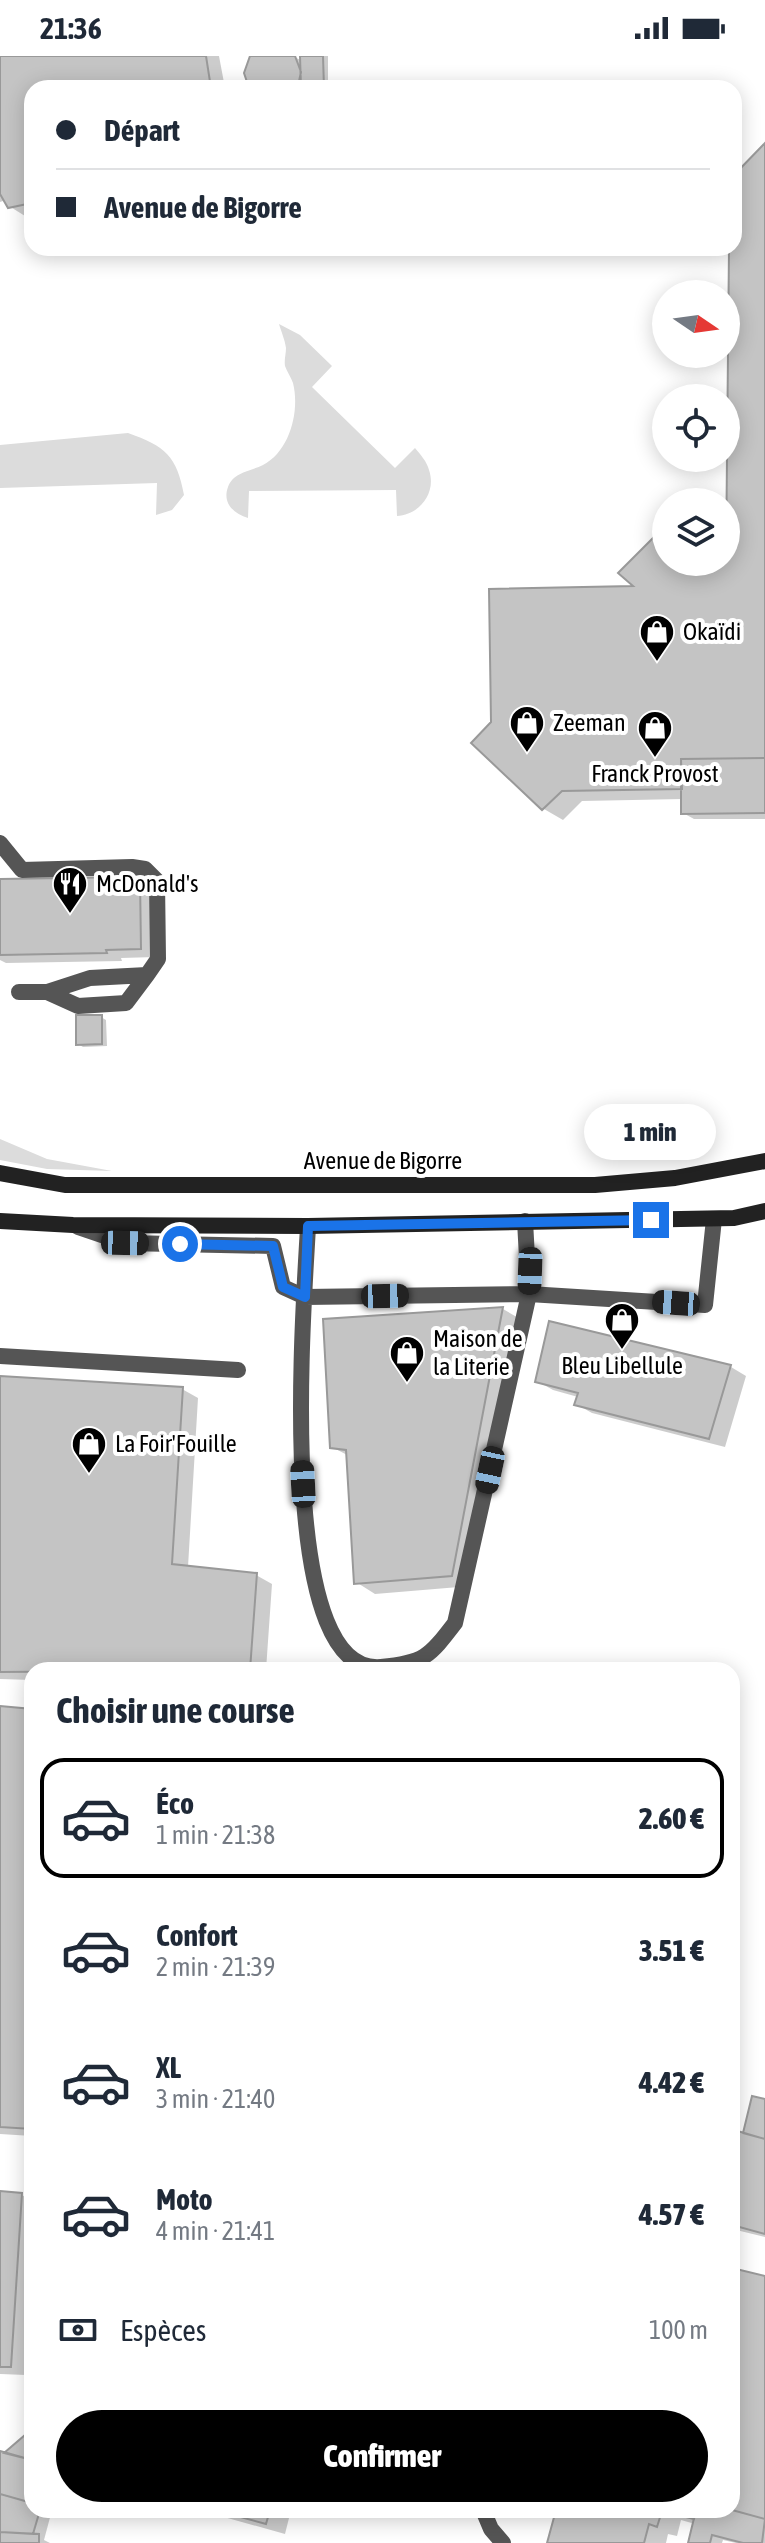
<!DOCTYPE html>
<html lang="fr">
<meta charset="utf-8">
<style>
body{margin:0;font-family:"Asap Condensed",sans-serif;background:#f2f2f3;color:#1f2937;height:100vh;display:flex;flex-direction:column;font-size:30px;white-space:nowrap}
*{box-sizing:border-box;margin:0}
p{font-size:26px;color:#747a83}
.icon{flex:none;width:44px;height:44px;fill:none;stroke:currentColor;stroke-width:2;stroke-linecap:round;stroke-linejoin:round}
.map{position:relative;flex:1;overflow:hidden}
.sheet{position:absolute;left:24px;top:1606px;width:716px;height:856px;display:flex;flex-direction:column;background:#fff;border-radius:24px;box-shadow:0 4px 20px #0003}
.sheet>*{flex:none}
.hud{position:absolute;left:24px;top:24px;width:718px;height:176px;border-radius:24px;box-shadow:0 4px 20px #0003;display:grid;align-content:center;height:176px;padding:0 32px;background:#fff}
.needle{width:52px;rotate:103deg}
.tools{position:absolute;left:652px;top:224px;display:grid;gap:16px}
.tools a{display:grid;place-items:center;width:88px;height:88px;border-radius:50%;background:#fff;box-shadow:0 4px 20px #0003;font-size:40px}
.end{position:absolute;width:36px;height:36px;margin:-18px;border:10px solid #1a73e8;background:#fff;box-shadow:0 0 0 4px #fff}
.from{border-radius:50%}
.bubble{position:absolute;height:56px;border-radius:28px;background:#fff;box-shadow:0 4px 20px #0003;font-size:26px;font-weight:800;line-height:56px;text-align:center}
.car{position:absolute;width:24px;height:48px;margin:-24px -12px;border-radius:10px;box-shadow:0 0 6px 2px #0007;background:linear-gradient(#222 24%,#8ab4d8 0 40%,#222 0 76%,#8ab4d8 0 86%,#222 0)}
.hud b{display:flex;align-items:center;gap:28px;height:76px;font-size:30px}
.hud b+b{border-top:2px solid #e0e1e3}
.hud i{width:20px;height:20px;background:#1f2937}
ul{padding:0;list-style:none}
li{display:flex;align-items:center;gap:24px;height:120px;margin:0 16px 12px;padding:0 16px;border:4px solid transparent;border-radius:24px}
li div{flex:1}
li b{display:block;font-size:30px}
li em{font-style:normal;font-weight:800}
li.active{border-color:#000}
li>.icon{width:72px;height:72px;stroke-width:1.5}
h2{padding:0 32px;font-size:36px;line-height:96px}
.pay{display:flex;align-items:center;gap:20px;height:88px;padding:0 32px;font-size:30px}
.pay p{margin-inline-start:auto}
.cta{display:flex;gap:16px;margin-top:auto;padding:16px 32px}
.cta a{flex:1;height:92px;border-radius:48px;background:#000;color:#fff;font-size:32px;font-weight:800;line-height:92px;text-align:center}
.status{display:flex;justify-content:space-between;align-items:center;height:56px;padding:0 40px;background:#fff;direction:ltr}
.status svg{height:22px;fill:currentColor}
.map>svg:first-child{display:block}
</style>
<div class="status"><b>21:36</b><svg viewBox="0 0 49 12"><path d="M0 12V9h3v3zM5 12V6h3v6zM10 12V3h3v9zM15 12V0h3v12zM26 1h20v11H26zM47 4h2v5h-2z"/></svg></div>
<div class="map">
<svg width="765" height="2487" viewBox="0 0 765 2487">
<rect width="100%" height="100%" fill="#fff"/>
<path fill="#dcdcdc" d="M279,268L300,279L332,310L312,331L395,412L415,392C421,399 427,406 429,414C437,437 419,459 397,460L396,434L249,435L248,462C234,458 222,447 228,431C233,416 251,415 263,409C290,395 300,355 293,327C291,321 287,316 285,310C284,304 286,298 286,292C285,284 281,275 279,268Z
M128,377C165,390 177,400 184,439L172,454L156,459L157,427L0,432V389Z
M0,1083L47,1103L112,1115L47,1113L0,1104Z"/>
<path fill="#0003" d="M0,0H219L225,32H32V158L25,160L9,150L6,144L0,146Z
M254,0H293L302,5V0H328V32H252Z
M765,90V763H694L683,757V743L582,745L563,764L544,753L474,687L638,532L666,471V506H726L730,192H734V122Z
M106,823L112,827L140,825L156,835V901L121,902L122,905L6,907L0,904V825L64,824L69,827Z
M101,961L106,964L107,990L83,991L78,988Z
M503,1253L522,1264L471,1530L375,1538L356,1526L349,1400L332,1391Z
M731,1311L746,1320L725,1391L592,1357L576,1348L578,1341L553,1334L537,1325Z
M0,1322L182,1333L198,1342L188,1511L256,1519L272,1528L266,1614H32V1624L0,1623Z
M0,1653L32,1655V2080L0,2078Z
M765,2045V2181L732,2173V2091L744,2079Z
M0,2137L22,2139L32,2145V2232L26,2319L0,2318Z
M732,2214L765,2222V2487H736L723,2484L722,2487H690L695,2468L681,2464L677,2480L668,2478L666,2487H550L558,2454H732Z
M32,2375V2454H83L82,2457L52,2454L44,2484L50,2487H0V2397L5,2398Z
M199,2454H291L285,2478Z"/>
<path fill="#c4c4c4" stroke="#999" stroke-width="2" d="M0,0H206L211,32H32V147L8,152L0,138Z
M250,0H295L301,16L298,30L296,32H249L244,17Z
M300,0H323L324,32H301Z
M765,87V702L681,703L682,733L562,735L542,754L471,687L491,666L489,533L633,530L618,517L666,469V506H726L729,192H734V119Z
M765,702V757L681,758V703Z
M106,821V826L140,823L141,893L106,894L107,897L0,899V823L64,822V825H81V822Z
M76,959H102V988L76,989Z
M503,1251L452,1520L354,1528L346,1394L330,1392L323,1263Z
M549,1265L731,1309L709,1383L574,1349L578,1337L535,1326Z
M0,1320L183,1331L172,1508L257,1517L250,1614L0,1616Z
M0,1650L32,1653V2073L0,2071Z
M752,2040L765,2043V2083L743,2077Z
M734,2074L765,2083V2178L732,2169V2083Z
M0,2135L22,2137L11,2311H0Z
M732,2212L765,2220V2463L732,2454Z
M32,2373V2404L4,2397Z
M0,2395L32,2404V2447L0,2438Z
M0,2438L32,2447V2454H40L33,2478L0,2476Z
M215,2454H270L266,2468Z
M556,2454H696L694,2463L662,2455L657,2471L649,2468L644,2487H547Z
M696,2454H732L765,2463L762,2487H743L712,2479L710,2487H688Z
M0,2476L39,2478V2487H0Z"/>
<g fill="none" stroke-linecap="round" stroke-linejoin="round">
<path stroke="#555" stroke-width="16" d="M0,787L22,814L132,811L145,813L157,825L158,903L147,919L90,922L47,936H19
M47,936L78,950L126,947L147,919
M308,1170C305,1237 272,1621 381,1611C424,1607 429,1601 455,1567L529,1238L525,1165
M78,1171L125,1187L273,1190L283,1231L305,1241L529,1238L705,1249L714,1163
M0,1300L238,1314
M483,2454L491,2473L503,2487"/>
<path stroke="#222" stroke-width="16" d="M0,1117L65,1129H595L675,1122L765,1105
M0,1165L73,1169L308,1170L734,1162L765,1155"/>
</g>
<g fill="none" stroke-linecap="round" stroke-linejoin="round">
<path stroke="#1a73e8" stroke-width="10" d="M180,1188L273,1190L283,1231L305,1241L308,1170L651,1164"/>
</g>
<defs>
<symbol id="shop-pin" viewBox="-11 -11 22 30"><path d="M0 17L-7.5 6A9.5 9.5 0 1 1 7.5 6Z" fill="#000" stroke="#fff"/><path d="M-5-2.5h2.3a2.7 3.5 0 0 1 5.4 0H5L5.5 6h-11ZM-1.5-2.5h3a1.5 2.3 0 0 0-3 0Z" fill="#fff"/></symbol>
<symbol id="restaurant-pin" viewBox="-11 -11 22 30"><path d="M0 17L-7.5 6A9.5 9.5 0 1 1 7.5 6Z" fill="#000" stroke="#fff"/><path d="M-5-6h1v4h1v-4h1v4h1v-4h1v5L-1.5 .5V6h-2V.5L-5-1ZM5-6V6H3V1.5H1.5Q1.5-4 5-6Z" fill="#fff"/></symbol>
</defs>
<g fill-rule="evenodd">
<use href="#shop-pin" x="637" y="556" width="40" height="54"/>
<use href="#shop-pin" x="507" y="647" width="40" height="54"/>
<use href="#shop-pin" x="635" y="652" width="40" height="54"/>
<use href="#restaurant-pin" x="50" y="808" width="40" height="54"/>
<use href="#shop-pin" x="602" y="1244" width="40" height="54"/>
<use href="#shop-pin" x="387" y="1277" width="40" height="54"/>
<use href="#shop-pin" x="69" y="1368" width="40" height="54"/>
</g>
<g text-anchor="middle" stroke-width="8" stroke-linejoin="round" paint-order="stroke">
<g font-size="24" fill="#000" stroke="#fff" text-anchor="start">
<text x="683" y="584">Okaïdi</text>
<text x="553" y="675">Zeeman</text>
<text x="655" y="726" text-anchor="middle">Franck Provost</text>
<text x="96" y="836">McDonald's</text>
<text x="433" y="1291">Maison de<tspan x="433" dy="28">la Literie</tspan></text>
<text x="622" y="1318" text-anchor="middle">Bleu Libellule</text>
<text x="115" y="1396">La Foir'Fouille</text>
</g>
<g font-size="24" fill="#000" stroke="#fff">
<text x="383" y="1113">Avenue de Bigorre</text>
</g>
</g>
</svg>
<div class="tools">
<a><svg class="needle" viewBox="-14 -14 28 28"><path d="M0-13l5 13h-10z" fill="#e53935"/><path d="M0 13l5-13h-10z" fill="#747a83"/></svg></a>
<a><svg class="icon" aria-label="locate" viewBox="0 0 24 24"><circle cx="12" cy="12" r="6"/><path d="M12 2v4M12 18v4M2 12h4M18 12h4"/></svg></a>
<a><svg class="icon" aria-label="layers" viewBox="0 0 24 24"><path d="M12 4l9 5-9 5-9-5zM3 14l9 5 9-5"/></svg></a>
</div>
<i class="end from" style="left:180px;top:1188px"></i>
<i class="end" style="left:651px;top:1164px"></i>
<div class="bubble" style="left:584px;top:1048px;width:132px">1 min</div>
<i class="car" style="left:125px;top:1187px;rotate:91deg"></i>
<i class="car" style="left:530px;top:1215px;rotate:182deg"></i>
<i class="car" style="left:385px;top:1240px;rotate:89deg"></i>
<i class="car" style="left:676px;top:1247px;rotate:274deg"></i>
<i class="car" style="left:490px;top:1414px;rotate:192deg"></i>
<i class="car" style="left:303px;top:1428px;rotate:357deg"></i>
<div class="hud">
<b><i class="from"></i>Départ</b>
<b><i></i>Avenue de Bigorre</b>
</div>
<section class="sheet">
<h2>Choisir une course</h2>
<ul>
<li class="active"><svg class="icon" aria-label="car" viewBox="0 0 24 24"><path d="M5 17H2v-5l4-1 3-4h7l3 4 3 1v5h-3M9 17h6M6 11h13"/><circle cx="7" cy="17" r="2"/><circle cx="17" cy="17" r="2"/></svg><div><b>Éco</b><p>1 min · 21:38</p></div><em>2.60 €</em></li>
<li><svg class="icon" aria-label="car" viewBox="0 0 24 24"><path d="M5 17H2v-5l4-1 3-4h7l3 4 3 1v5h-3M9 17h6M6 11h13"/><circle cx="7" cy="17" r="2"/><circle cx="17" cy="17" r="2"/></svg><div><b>Confort</b><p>2 min · 21:39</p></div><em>3.51 €</em></li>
<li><svg class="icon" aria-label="car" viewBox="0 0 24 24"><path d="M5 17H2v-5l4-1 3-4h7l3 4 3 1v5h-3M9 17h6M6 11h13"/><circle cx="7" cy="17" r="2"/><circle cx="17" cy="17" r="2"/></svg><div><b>XL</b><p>3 min · 21:40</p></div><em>4.42 €</em></li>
<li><svg class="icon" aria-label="car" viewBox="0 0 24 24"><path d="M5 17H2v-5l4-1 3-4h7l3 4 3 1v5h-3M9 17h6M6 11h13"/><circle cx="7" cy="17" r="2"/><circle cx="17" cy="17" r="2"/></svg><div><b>Moto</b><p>4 min · 21:41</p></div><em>4.57 €</em></li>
</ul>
<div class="pay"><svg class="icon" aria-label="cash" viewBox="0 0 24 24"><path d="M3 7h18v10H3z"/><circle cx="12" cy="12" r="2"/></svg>Espèces<p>100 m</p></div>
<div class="cta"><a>Confirmer</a></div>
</section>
</div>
